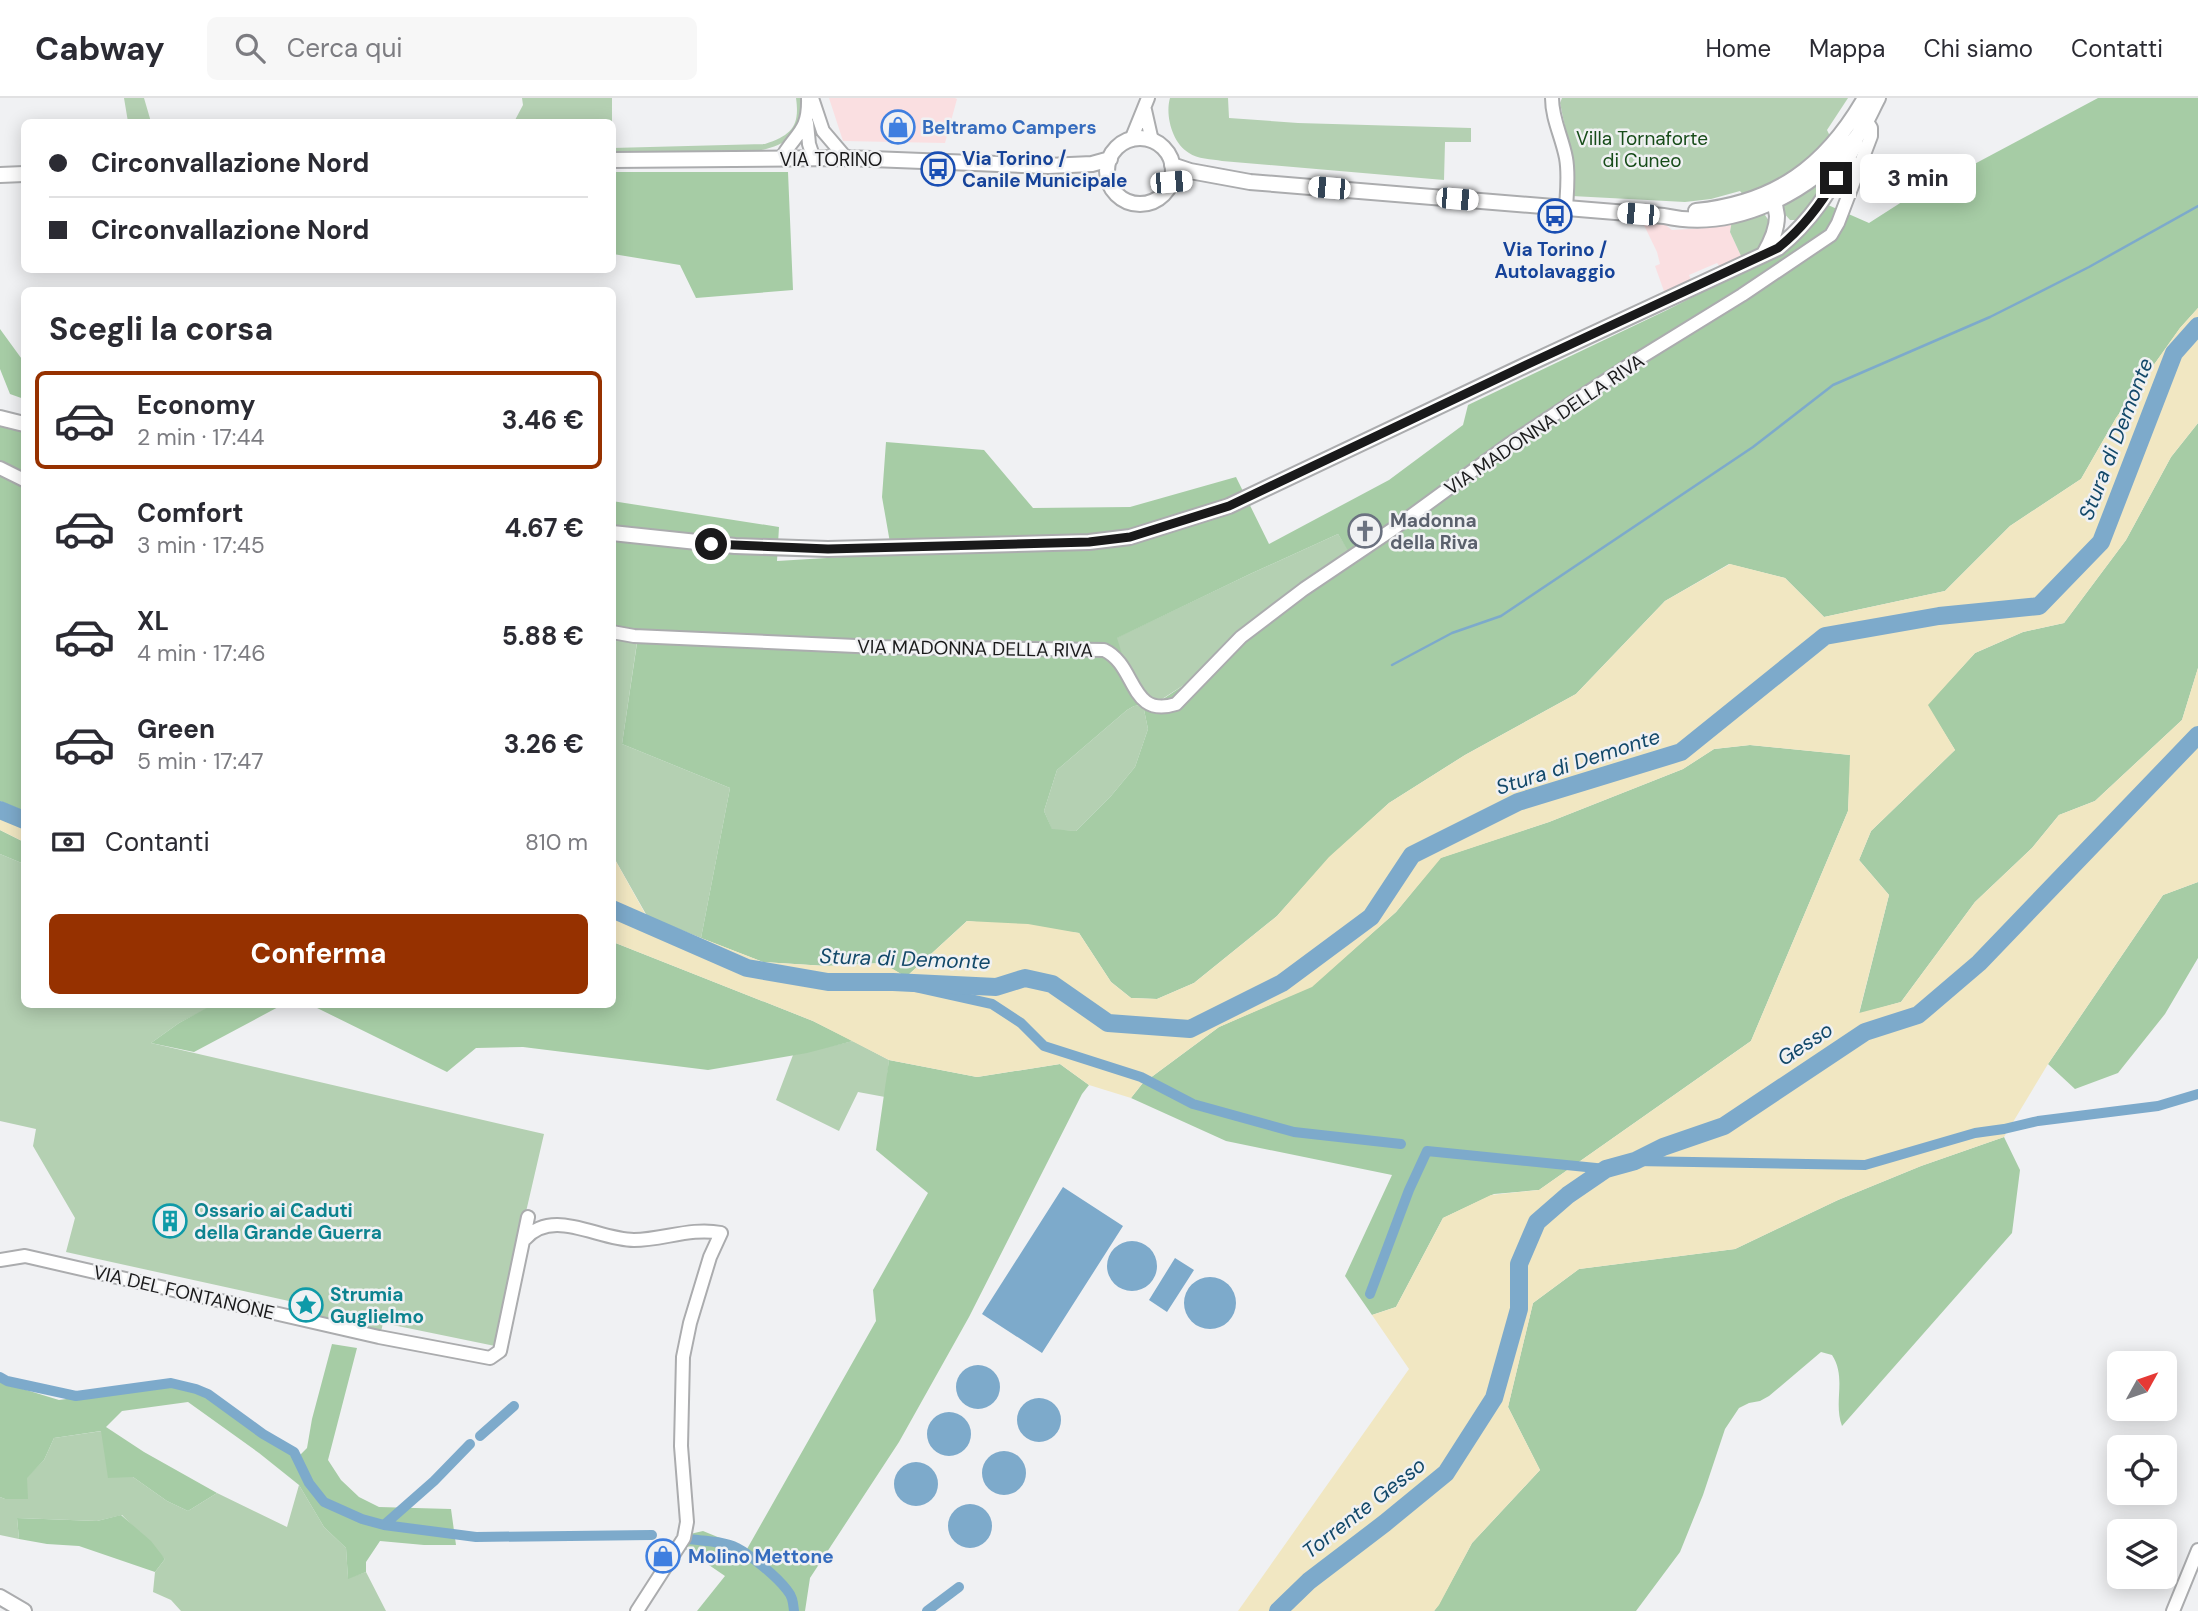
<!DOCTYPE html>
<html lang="it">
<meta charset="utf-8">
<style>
body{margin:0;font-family:"DM Sans",sans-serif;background:#f7f7f7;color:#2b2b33;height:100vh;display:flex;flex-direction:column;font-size:26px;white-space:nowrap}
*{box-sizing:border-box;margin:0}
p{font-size:23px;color:#7c7c81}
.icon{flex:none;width:38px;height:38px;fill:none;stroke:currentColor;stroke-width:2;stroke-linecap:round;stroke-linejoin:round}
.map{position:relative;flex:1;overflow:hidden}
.details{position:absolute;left:21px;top:189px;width:595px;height:721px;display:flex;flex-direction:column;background:#fff;border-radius:10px;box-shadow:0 4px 18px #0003}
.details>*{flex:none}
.banner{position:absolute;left:21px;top:21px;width:595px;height:154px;border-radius:10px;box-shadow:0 4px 18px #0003;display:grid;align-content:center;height:154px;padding:0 28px;background:#fff}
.needle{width:46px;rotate:50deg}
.controls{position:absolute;left:2107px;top:1253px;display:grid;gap:14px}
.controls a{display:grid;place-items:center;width:70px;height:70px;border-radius:10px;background:#fff;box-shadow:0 4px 18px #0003;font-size:35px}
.end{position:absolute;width:32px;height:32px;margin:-16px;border:9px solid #1a1a1b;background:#fff;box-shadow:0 0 0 4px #fff}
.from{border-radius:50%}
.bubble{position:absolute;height:49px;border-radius:10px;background:#fff;box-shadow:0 4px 18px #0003;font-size:23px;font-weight:700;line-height:49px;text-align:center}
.car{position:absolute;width:21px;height:42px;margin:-21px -10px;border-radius:9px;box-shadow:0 0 5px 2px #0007;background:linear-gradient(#fff 24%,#345 0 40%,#fff 0 76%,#345 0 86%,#fff 0)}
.banner b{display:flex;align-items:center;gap:24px;height:66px;font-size:26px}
.banner b+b{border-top:2px solid #e1e1e2}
.banner i{width:18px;height:18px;background:#2b2b33}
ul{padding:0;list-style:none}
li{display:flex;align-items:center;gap:21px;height:98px;margin:0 14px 10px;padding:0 14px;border:4px solid transparent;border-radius:10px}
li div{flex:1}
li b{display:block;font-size:26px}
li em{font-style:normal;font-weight:700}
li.on{border-color:#963100}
li>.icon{width:63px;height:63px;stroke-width:1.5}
h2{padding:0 28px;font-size:32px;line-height:84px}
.pay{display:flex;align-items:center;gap:18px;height:77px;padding:0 28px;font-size:26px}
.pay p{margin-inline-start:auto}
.cta{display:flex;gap:14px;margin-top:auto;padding:14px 28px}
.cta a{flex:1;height:80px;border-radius:10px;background:#963100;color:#fff;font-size:28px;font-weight:700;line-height:80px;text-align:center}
header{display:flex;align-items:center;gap:42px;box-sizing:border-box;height:98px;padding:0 35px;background:#fff;border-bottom:2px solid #e1e1e2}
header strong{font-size:33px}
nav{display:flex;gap:38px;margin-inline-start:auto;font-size:24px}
.search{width:490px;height:63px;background:#f7f7f7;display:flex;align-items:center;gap:18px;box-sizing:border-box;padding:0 24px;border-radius:10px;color:#7c7c81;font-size:26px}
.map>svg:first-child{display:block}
</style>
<header>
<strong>Cabway</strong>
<div class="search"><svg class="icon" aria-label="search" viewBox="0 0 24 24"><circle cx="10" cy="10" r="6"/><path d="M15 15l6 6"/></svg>Cerca qui</div>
<nav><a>Home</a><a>Mappa</a><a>Chi siamo</a><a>Contatti</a></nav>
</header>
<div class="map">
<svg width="2198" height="1513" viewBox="0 0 2198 1513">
<rect width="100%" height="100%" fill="#f0f1f3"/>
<path fill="#fadfe1" d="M829,0H955L957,1L945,45L843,43Z
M1732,122L1730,134L1742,160L1720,169L1717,165L1689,177L1691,182L1665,196L1655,168L1660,166L1657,154L1642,123L1663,125L1672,132L1706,130L1710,124Z"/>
<path fill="#b4d0b2" d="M124,0H144L151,24H128Z
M522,0H612V24H514L523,7Z
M796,0H802C812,62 734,55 695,56C667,57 640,57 613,57L612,50L765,46C792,37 800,28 796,0Z
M1170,0H1228L1229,20L1298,25L1471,30V44H1445L1444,82L1222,63C1212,61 1197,61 1189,55C1172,45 1165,17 1170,0Z
M1562,0H1848L1827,32L1832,42C1806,65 1777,86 1744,98L1740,93L1711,101L1685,104L1572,98L1574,72L1560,5Z
M1829,74L1831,76L1821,96L1799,122H1790L1782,113V107Z
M1759,114L1765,117L1771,126L1763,148L1742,160L1730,134L1732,122Z
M1338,436L1351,456L1193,581L1156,605L1139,595L1125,565L1116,540L1250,476Z
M612,543L637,544L622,646L730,690L701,840L647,818L613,758Z
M1143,607L1148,631L1135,669L1111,698L1076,733L1052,732L1044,713L1057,672L1127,612L1134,608Z
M0,756L24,766V906L214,907L179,925L151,945L544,1036L495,1248L383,1225L381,1234L306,1216L307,1207L66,1154L75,1120L33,1048L36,1031L0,1023Z
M853,943L889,962L885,999L858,994L839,1033L776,1002L793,957Z
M102,1333L133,1379L167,1403L188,1413L217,1395L287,1429L299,1387L324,1429L346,1450L348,1480L366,1474L386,1513H181L171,1502L153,1494L155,1474L165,1461L122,1417L97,1423L17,1420L19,1441L0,1437V1399L5,1401L44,1362L54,1340Z"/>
<path fill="#a6cca5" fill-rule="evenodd" d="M2098,0H2198V210L2180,230L2116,320L2081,381L2010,428L1945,493L1824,519L1785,480L1729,466L1665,503L1576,596L1465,657L1389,705L1330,759L1277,818L1194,885L1157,901L1131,900L1111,884L1079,835L967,823L906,879L882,865L826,868L763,864L701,840L730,690L622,646L637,545L613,543L612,403L779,429L777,463L892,456L882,399L886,344L984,352L1033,410L1130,409L1236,379L1269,446L1389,382L1463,327L1468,307L1667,212L1774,158L1800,138L1828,107L1869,125L1908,100L1914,83L1935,87ZM1338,436L1350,456L1193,581L1157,605L1139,595L1125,565L1117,540L1250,476ZM1143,607L1148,631L1135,669L1111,698L1076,733L1052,731L1044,713L1057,672L1127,612L1134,608Z
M613,74H788L793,192L696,200L680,167L613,156Z
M0,231L24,264V301L10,296L0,271Z
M0,313L24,319V713L0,703Z
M2198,325V570L2182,622L2095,703L2059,717L2032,750L1975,804L1901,904L1859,916L1889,797L1859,762L1871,733L1955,652L1927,607L1975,555L2023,534L2064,525L2126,442L2171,359Z
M1750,647L1851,657L1848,713L1751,943L1539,1092L1494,1096L1443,1120L1396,1209L1372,1217L1345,1178L1392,1077L1226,1043L1131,1000L1142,986L1219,929L1312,888L1396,814L1440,760L1549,724L1683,671L1714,651Z
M0,732L24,744V766L0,756Z
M2198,784V860L2165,916L2118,975L2075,991L2048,966L2163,797Z
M613,844L813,923L853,943L807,955L708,972L523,949L476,950L447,974L311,907H294L612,906Z
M214,906L282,907L194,954L151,945L179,925Z
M889,962L977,979L1060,966L1089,987L1082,996L969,1219L899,1344L810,1480L805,1513H697L725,1478L684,1450L690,1436L703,1433L747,1451L876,1223L873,1192L928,1095L876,1052Z
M2004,1039L2020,1072L2012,1135L1842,1328C1833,1304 1847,1280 1832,1257L1821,1254L1769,1298L1760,1303L1749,1305L1739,1310L1725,1331L1703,1397L1680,1454L1636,1513H1434L1439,1506L1472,1445L1540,1372L1508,1309L1533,1205L1579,1171L1735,1151L1838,1102L1921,1068Z
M332,1246L357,1250L328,1362L341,1382L359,1399L379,1409L451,1411L456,1447H424L380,1443L366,1464V1474L348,1481L346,1450L324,1429L299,1387L259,1355L188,1304L122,1313L106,1329L144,1354L217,1395L188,1413L167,1403L133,1379L108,1380L101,1333L54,1340L44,1362L27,1380L28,1401H5L0,1399V1284L59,1302L173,1287L207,1297L296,1361L307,1350L312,1321Z
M121,1417L151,1443L165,1461L155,1474L79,1448L47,1446L19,1441L17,1420L97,1423Z"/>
<path fill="#f1e7c2" d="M2198,210V325L2171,359L2126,442L2064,525L2023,534L1975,555L1928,607L1955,652L1871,733L1859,762L1889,797L1859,915L1901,904L1975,804L2032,750L2059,717L2095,703L2182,622L2198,570V784L2163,797L2048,966L2004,1039L1921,1068L1838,1102L1735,1151L1579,1171L1533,1205L1508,1309L1540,1372L1472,1445L1439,1507L1434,1513H1238L1409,1271L1372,1217L1396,1209L1443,1120L1491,1097L1539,1092L1751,943L1848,713L1850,657L1750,647L1714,651L1683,671L1549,724L1441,760L1396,814L1312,889L1219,929L1142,986L1131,1000L1089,987L1060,966L977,979L889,962L813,923L613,844V758L647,819L763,864L826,868L883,865L906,879L967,823L1028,826L1079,835L1111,884L1131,900L1157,901L1194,885L1277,818L1329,759L1389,705L1465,657L1576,596L1665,503L1730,466L1785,480L1824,519L1945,493L2010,428L2081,381L2116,320L2180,230Z
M0,703L24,713V744L0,732Z"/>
<path fill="#7daacb" d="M1063,1089L1123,1128L1042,1255L982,1216Z
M1107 1168a25 25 0 1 1 50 0a25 25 0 1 1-50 0Z
M1175,1160L1194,1172L1167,1214L1149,1202Z
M1184 1205a26 26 0 1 1 52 0a26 26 0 1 1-52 0Z
M956 1289a22 22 0 1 1 44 0a22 22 0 1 1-44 0Z
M1017 1322a22 22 0 1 1 44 0a22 22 0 1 1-44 0Z
M927 1336a22 22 0 1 1 44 0a22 22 0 1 1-44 0Z
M982 1375a22 22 0 1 1 44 0a22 22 0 1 1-44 0Z
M894 1386a22 22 0 1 1 44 0a22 22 0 1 1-44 0Z
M948 1428a22 22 0 1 1 44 0a22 22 0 1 1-44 0Z"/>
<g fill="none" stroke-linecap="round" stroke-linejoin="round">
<path stroke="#7daacb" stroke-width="2.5" d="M1392,567L1452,535L1501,518L1753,349L1833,287L1990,219L2089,169L2198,108"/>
<path stroke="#7daacb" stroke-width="10" d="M893,884L992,906L1021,925L1044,948L1141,979L1193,1006L1294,1034L1401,1046
M1635,1063L1865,1067L1975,1035L2004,1031L2038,1023L2158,1008L2198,996
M1370,1196L1409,1092L1427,1053L1606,1071
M0,1279L7,1283L76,1298L171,1285L196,1291L208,1296L263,1336L294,1354L309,1385L324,1404L362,1421L384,1427L434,1383L470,1346
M480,1338L514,1308
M384,1427L476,1439L652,1437
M688,1441C704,1443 723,1443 737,1450C752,1458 777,1479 787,1492C793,1499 793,1505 794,1513
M927,1513L959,1489"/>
<path stroke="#7daacb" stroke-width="18" d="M0,712L24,722
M612,811L747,870L828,884H893L996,889L1025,880L1052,886L1108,925L1190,931L1282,885L1371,819L1412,757L1518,704L1681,654L1825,538L1939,518L2039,508L2101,444L2174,255L2198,228
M1278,1513L1309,1483L1385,1425L1446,1375L1494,1300L1519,1211V1166L1537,1124L1568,1097L1606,1071L1635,1063L1663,1049L1724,1028L1865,934L1918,917L1979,865L2198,637"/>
<defs>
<path id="minor" d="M812,0L823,33L846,60
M1552,0C1552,21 1562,39 1566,60C1569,76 1567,93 1566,110
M1145,12L1152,43
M807,25L809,46L814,61
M1131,42L1148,0
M781,61C795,35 809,35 808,0
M0,370L24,382
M612,534L634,538L878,549L1104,552C1137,567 1129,621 1176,606L1241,539L1304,491L1393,431L1508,347L1643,258L1742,197L1831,137L1838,125L1871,38V30L1866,22
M525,1141C553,1109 598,1142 634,1142C663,1142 691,1129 721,1135L710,1159L690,1225L683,1259L681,1348L687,1424L684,1440L637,1513
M0,1162L25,1158L379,1239L490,1260L500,1253L528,1119
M2173,1513L2198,1452"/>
<path id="major" d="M1107 73a33 33 0 1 1 66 0a33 33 0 1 1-66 0Z
M612,62L846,60L1048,68L1092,66L1110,61
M1172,67L1190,73L1250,84L1664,118C1735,134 1808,95 1854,42C1864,31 1871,13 1878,0
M0,77L24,76
M1696,113C1776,105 1826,68 1865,0
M1764,156C1771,144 1777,132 1777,118C1776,110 1773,104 1776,96
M0,320L24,326
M612,435L735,448L828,451L1089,444L1130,439L1229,408L1526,267L1778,150C1816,119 1831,89 1855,47L1856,40
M0,1499L24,1513"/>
</defs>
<use href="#minor" stroke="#abacae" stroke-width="16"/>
<use href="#major" stroke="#abacae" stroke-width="18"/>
<use href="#minor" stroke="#fff" stroke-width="12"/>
<use href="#major" stroke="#fff" stroke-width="14"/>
</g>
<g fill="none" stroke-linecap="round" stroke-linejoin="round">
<path stroke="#1a1a1b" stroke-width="9" d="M711,446L828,451L1089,444L1130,439L1229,408L1526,267L1778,150C1803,130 1820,108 1836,80"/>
</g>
<defs>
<symbol id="shop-ring" viewBox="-11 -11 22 22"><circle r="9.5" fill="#f0f1f3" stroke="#3f7fe0" stroke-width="1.5"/><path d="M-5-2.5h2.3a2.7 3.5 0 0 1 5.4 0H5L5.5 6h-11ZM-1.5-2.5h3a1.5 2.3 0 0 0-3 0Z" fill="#3f7fe0"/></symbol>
<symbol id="bus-ring" viewBox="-11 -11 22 22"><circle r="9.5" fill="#f0f1f3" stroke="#1a4fb4" stroke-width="1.5"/><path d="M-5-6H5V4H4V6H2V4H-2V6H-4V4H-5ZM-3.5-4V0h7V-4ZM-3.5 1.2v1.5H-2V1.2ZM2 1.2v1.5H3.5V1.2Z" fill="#1a4fb4"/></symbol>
<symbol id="church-ring" viewBox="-11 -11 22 22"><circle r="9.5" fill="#f0f1f3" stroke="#6b7280" stroke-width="1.5"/><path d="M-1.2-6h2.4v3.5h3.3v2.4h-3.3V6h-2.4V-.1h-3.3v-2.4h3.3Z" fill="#6b7280"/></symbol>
<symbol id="building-ring" viewBox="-11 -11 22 22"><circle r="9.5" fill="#f0f1f3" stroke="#0f9aa8" stroke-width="1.5"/><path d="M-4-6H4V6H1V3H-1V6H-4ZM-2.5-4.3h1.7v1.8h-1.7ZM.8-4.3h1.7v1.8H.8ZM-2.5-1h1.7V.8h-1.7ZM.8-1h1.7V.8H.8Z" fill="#0f9aa8"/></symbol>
<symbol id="sight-ring" viewBox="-11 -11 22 22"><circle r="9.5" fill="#f0f1f3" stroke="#0f9aa8" stroke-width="1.5"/><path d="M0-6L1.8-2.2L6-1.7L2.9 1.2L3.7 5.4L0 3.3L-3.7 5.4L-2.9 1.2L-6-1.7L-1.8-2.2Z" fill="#0f9aa8"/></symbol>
</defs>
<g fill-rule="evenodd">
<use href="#shop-ring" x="879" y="10" width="38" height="38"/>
<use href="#bus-ring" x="919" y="52" width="38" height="38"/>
<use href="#bus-ring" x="1536" y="99" width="38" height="38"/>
<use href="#church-ring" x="1346" y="414" width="38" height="38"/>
<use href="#building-ring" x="151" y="1104" width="38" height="38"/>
<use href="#sight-ring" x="287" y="1188" width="38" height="38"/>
<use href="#shop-ring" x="644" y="1439" width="38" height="38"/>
</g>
<g text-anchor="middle" stroke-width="5" stroke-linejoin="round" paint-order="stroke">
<g font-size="19" font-weight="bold" fill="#366cbe" stroke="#f0f1f3" text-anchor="start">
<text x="922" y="36">Beltramo Campers</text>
<text x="688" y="1465">Molino Mettone</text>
</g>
<g font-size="19" fill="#174c19" stroke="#f0f1f3">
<text x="1642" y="47">Villa Tornaforte<tspan x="1642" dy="22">di Cuneo</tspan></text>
</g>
<g font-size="19" font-weight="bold" fill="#164399" stroke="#f0f1f3" text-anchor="start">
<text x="962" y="67">Via Torino /<tspan x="962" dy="22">Canile Municipale</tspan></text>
<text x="1555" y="158" text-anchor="middle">Via Torino /<tspan x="1555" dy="22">Autolavaggio</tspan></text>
</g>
<g font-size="19" fill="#1a1a1b" stroke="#f0f1f3">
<text x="831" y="68">VIA TORINO</text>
<text transform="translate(1544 326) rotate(-34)" y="7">VIA MADONNA DELLA RIVA</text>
<text transform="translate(975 550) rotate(1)" y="7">VIA MADONNA DELLA RIVA</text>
<text transform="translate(184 1194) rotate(13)" y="7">VIA DEL FONTANONE</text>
</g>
<g font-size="19" font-weight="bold" fill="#5b616d" stroke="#f0f1f3" text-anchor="start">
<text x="1390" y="429">Madonna<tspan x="1390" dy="22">della Riva</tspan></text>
</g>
<g font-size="19" font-weight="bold" fill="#0d838f" stroke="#f0f1f3" text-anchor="start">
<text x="194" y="1119">Ossario ai Caduti<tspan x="194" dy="22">della Grande Guerra</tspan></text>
<text x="330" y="1203">Strumia<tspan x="330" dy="22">Guglielmo</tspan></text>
</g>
<g font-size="21" font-style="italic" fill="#124869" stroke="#f0f1f3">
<text transform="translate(2116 341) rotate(-69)" y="7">Stura di Demonte</text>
<text transform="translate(1578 664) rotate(-18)" y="7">Stura di Demonte</text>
<text transform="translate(905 861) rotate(2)" y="7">Stura di Demonte</text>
<text transform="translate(1805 946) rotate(-33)" y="7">Gesso</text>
<text transform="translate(1364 1410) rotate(-38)" y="7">Torrente Gesso</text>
</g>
</g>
</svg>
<div class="controls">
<a><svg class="needle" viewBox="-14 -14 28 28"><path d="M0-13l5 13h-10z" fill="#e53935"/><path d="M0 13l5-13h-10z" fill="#7c7c81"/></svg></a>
<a><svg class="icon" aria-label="locate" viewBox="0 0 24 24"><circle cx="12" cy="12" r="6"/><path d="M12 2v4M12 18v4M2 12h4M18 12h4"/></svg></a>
<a><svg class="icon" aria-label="layers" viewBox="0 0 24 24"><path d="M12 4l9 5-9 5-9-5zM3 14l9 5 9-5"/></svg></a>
</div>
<i class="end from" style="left:711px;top:446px"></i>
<i class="end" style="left:1836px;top:80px"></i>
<div class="bubble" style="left:1860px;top:56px;width:116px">3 min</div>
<i class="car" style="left:1171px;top:84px;rotate:85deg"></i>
<i class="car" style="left:1329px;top:90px;rotate:275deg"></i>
<i class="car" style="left:1457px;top:101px;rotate:95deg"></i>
<i class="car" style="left:1638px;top:116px;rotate:275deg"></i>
<div class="banner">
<b><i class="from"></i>Circonvallazione Nord</b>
<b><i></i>Circonvallazione Nord</b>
</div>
<section class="details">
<h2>Scegli la corsa</h2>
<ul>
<li class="on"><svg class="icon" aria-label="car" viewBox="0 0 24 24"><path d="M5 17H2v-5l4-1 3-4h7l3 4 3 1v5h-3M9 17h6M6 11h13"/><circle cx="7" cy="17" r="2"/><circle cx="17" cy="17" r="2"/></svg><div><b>Economy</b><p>2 min · 17:44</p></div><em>3.46 €</em></li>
<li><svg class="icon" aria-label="car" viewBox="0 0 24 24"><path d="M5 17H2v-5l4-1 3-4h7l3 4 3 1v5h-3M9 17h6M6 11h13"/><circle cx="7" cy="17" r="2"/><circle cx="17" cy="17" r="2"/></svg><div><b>Comfort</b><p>3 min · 17:45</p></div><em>4.67 €</em></li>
<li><svg class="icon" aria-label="car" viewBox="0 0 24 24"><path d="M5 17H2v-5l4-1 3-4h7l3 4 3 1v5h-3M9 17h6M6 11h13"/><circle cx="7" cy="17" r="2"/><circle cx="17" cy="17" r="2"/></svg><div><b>XL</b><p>4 min · 17:46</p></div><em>5.88 €</em></li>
<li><svg class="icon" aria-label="car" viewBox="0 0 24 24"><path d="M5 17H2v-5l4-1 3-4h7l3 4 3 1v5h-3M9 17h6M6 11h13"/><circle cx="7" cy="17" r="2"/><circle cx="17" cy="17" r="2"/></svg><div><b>Green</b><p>5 min · 17:47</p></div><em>3.26 €</em></li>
</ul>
<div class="pay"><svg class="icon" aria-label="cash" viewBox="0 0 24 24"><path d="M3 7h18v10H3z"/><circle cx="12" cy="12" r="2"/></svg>Contanti<p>810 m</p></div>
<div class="cta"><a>Conferma</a></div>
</section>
</div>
